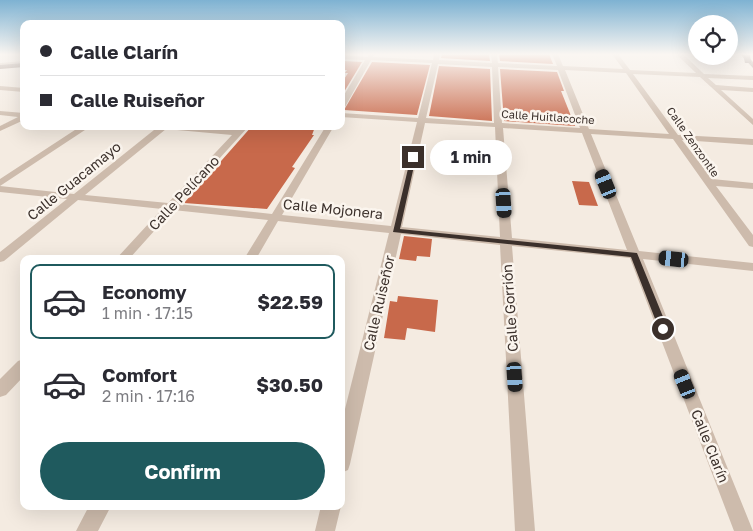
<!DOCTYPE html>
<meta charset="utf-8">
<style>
body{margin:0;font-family:"Golos Text",sans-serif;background:#f2f2f3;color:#2b2b33;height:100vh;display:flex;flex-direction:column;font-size:19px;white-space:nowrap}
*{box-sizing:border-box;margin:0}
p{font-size:16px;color:#7c7c81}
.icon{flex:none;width:28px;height:28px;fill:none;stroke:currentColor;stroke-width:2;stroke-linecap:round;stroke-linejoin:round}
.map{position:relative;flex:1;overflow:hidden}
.panel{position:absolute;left:20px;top:255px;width:325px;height:255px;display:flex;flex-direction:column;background:#fff;border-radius:10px;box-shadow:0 5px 20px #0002}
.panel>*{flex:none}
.top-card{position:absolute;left:20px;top:20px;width:325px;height:110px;border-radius:10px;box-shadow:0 5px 20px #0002;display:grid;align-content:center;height:110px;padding:0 20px;background:#fff}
.fabs{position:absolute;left:688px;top:15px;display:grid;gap:10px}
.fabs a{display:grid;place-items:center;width:50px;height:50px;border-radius:50%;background:#fff;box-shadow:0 5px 20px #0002;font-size:25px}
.end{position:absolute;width:22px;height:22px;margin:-11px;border:6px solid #3b302b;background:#fff;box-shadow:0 0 0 2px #fff}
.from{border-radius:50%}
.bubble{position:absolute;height:35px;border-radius:18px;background:#fff;box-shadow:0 5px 20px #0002;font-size:16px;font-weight:700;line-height:35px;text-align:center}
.car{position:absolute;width:15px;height:30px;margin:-15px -8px;border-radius:6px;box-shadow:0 0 4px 1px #0007;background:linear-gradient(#222 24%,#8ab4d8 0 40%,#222 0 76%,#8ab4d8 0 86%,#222 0)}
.top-card b{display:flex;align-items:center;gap:18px;height:48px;font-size:19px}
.top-card b+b{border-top:1px solid #e1e1e2}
.top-card i{width:12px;height:12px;background:#2b2b33}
ul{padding:9px 0 0;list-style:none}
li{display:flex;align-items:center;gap:15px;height:75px;margin:0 10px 8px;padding:0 10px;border:2px solid transparent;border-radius:10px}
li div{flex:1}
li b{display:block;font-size:19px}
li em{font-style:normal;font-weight:700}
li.current{border-color:#1f5a5e}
li>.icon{width:45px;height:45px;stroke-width:1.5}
.action{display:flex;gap:10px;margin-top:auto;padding:10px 20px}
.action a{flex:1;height:58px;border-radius:30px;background:#1f5a5e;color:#fff;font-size:20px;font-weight:700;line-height:58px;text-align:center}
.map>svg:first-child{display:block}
</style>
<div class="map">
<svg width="753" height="531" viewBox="0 0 753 531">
<rect width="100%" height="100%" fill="#f4ebe1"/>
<path fill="#c8694b" d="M442,54H489L490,61L441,58Z
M499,54H549L553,64L500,61Z
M343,61L362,62L344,92H341V84L348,73H345L347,70H341Z
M372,62L430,65L417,115L344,110Z
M439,66L490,69L492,121L429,116Z
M500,69L557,72L564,91H561L575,126L504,121Z
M252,126L315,127L312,135H314L292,167L295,168L267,209L184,203Z
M572,181L589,182L598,206L579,205Z
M404,236L432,239L430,257L417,256L416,261L399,259Z
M398,296L438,300L435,332L407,328L405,340L384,338L390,301L397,302Z"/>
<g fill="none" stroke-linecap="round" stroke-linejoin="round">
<path fill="#cdbbac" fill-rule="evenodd" d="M369,54H375L373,57L433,60L434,54H440L439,60L492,63L491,54H497L498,63L557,66L552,54H558L563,66L623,69L612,54H618L630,70L696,73L676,54H683L704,74L753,76V80L708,78L716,85L753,88V92L721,90L753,119V125L700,77L633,74L678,135L753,139V145L682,140L712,179L753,183V189L716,186L753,235V247L749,246L673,139L591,134L639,251L753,263V271L643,259L753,531H734L630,258L512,246L535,531H515L500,245L401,234L350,464L348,470L341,473V425L389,233L278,221L256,259H244L268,220L173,210L129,259H116L162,209L78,200L4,261L0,262V252L67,199L0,192V186L74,194L159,126H192L236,130L240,126H249L178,204L272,214L326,126H334L282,215L391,226L417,122L341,117V113L418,118L432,63L371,60L345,107L341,109V100L365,60L341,59V55L368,57ZM438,64L492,67L494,123L426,118ZM498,67L558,70L580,128L502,123ZM565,70L626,73L669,134L589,129ZM425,123L495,127L500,237L402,227ZM503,128L582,133L627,250L512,238ZM166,129L232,135L168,203L85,195Z
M24,61V65L0,67V63Z
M0,86L24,88V92L0,90Z
M0,111L24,113V120L0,131V126L18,117L0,115Z
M81,126H91L0,186V179Z
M24,359V376L6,395L0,397V379L18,361Z
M89,506H111L98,531H76Z
M321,506H341L335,531H315Z"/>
<path fill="#7d675c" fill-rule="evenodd" d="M740,54H746L753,62V68Z
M24,63V67L0,69V65Z"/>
<path fill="#5c4a42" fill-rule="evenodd" d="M743,54H750L751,63H745Z"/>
</g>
<linearGradient id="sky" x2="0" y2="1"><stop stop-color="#7eb2d2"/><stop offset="0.42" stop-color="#faf6f2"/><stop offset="1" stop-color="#faf6f2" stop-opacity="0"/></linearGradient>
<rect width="753" height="129" fill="url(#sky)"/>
<path fill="#3b302b" d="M411,156L416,157L400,229L637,253L668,329L667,331L663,332L659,329L631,257L393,232Z"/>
<g text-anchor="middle" stroke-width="5" stroke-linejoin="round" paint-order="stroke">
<g font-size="11" fill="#3b302b" stroke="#fbf5ee">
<text transform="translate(548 117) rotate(4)" y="4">Calle Huitlacoche</text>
<text transform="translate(693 142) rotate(55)" y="4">Calle Zenzontle</text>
</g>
<g font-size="14" fill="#3b302b" stroke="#fbf5ee">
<text transform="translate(74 181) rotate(-39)" y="5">Calle Guacamayo</text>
<text transform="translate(184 193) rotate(-47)" y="5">Calle Pelícano</text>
<text transform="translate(333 209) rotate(6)" y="5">Calle Mojonera</text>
<text transform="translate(379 303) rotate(-77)" y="5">Calle Ruiseñor</text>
<text transform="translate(510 308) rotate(-94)" y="5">Calle Gorrión</text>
<text transform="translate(710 446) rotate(68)" y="5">Calle Clarín</text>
</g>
</g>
</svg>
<div class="fabs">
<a><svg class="icon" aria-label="locate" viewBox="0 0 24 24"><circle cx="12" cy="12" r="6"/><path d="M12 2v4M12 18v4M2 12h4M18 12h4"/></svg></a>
</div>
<i class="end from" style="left:663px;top:329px"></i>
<i class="end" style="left:413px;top:157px"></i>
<div class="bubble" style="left:430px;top:140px;width:82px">1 min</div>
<i class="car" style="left:606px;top:184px;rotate:338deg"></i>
<i class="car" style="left:504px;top:203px;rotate:176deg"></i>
<i class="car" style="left:674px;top:259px;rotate:276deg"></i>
<i class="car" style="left:515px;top:377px;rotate:176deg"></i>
<i class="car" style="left:685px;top:384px;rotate:338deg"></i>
<div class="top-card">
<b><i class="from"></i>Calle Clarín</b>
<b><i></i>Calle Ruiseñor</b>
</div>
<section class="panel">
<ul>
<li class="current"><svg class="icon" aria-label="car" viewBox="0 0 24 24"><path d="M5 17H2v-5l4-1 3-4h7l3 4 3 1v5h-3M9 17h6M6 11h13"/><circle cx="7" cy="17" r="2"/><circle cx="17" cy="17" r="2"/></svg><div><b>Economy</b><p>1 min · 17:15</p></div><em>$22.59</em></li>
<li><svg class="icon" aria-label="car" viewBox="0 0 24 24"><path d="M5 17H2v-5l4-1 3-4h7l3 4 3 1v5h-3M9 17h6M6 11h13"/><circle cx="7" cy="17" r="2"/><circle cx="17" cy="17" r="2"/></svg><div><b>Comfort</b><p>2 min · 17:16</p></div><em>$30.50</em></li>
</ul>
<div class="action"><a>Confirm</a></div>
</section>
</div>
